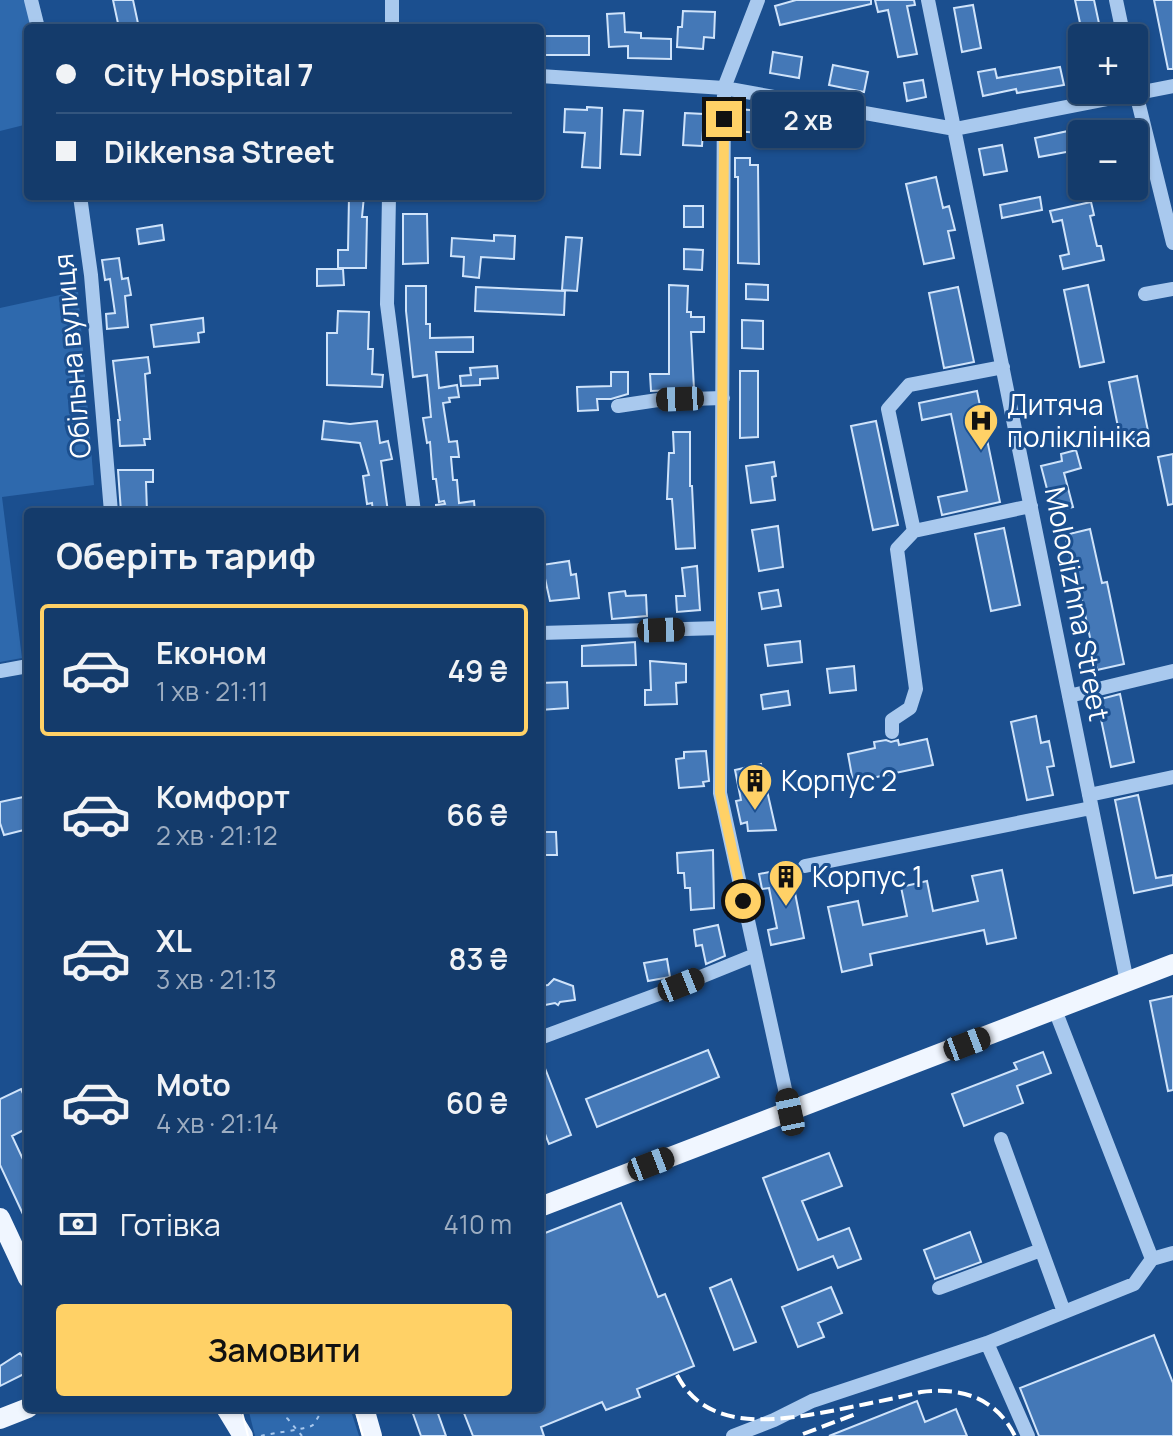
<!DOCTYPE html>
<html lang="uk">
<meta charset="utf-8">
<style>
body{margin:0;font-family:Manrope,sans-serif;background:#1d4271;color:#f1f3f6;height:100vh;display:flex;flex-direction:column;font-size:30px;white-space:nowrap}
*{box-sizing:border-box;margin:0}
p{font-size:26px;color:#9dadc1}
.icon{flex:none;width:44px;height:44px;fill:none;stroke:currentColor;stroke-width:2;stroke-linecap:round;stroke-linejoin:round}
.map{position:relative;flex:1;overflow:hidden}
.drawer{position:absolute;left:24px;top:508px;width:520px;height:904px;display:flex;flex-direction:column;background:#143b6b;border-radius:8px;box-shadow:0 2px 6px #0004,0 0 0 2px #33557e}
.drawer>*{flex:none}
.top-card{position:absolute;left:24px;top:24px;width:520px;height:176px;border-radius:8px;box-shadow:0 2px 6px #0004,0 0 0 2px #33557e;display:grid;align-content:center;height:176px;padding:0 32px;background:#143b6b}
.tools{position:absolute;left:1068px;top:24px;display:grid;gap:16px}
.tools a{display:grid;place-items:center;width:80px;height:80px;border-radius:8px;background:#143b6b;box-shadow:0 2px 6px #0004,0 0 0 2px #33557e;font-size:40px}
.end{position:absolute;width:36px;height:36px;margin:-18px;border:10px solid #ffd166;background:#111;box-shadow:0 0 0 4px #111}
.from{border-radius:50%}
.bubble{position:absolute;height:56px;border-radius:8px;background:#143b6b;box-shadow:0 2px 6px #0004,0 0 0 2px #33557e;font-size:26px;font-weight:600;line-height:56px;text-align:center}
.car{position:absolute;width:24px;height:48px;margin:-24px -12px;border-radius:10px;box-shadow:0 0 6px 2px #0007;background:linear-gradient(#222 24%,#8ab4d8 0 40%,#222 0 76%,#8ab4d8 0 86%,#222 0)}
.top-card b{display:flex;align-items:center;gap:28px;height:76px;font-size:30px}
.top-card b+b{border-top:2px solid #33557e}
.top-card i{width:20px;height:20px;background:#f1f3f6}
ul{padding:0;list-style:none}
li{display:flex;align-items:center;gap:24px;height:132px;margin:0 16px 12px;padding:0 16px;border:4px solid transparent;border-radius:8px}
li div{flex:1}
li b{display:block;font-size:30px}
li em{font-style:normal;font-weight:600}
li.on{border-color:#ffd166}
li>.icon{width:72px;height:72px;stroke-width:1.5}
h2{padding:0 32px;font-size:36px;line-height:96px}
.pay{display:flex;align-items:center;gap:20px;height:88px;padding:0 32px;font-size:30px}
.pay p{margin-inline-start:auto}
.action{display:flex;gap:16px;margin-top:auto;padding:16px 32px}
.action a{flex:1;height:92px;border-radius:8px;background:#ffd166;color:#111;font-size:32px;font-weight:600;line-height:92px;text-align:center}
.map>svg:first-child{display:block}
</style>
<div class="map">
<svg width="1173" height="1436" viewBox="0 0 1173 1436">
<rect width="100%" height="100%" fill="#1b4f8f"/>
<path fill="#2e69ad" d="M0,0H28L35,28H28V124L0,131Z
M78,291L94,485L2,497L22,658L0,662V308Z
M248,1408H350L359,1436H255Z"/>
<path fill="#4478b7" stroke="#cfe3fa" stroke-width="2" d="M113,0H133L139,28H119Z
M796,0H871V4L780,25L775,6Z
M875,0H914L915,5L907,6L917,54L898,57L888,10L878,12Z
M1075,0H1094L1100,28L1082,32Z
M1154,0H1173V69H1168Z
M973,5L981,48L962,52L954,8Z
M683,11L715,12L714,38L704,37L703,49L677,47L678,27H682Z
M624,13L625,32L641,33V38L671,39V59L628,58V46L609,47L607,14Z
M544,36H589V55H544Z
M773,52L802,57L799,78L770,73Z
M833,65L868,72L864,92L829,85Z
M1060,67L1064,85L1017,93L1016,89L983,96L978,72L995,69L997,78Z
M923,80L926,97L907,101L904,83Z
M587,107L602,108L600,168L582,167L585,133L564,132L565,109L587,110Z
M738,109L761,111L759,133L736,131Z
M624,110L643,111L640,155L621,154Z
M685,113L704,114L702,146L683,145Z
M782,129L809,132L807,148L780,146Z
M1068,131L1072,151L1039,157L1035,138Z
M1002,145L1007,171L984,175L979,149Z
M735,158H750V165H758L759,264L738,263V177H735Z
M936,177L943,208L949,206L955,230L948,231L954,258L924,264L906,184Z
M349,196H364L362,217H367L366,268H338V250H348Z
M1040,197L1042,210L1002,218L1000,205Z
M1091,202L1094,215L1090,216L1097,246H1101L1104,260L1063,269L1060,256L1069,254L1062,220L1053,222L1050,211Z
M684,206H703V227H684Z
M403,214H427L428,263L403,264Z
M162,225L164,240L139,244L137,229Z
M494,235L515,236L514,259L481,257L479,278L463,276L464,257L451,256L452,238L494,241Z
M566,237L582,238L577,291L562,290Z
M684,249L703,250L702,270L684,269Z
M119,258L122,279L128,278L131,295L125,296L128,327L107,329L106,314L115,313L110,279L105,280L102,260Z
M317,269H343L344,285L317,286Z
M746,284L768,285V300L746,299Z
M669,285L688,286L687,312H691V317H704V332H691L694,389L651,391L650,374H669Z
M1088,285L1104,362L1080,367L1064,290Z
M406,286H426V324H430V338L473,337V352H436L439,388L457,385L459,397L449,398L450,402L443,403L449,442L457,441L459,457H451L453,480H457L459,503L474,501L475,512H436V505L445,504L444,501L439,502L436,479H433L430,442L427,443L423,418L431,417L427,375L413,377L406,311Z
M476,287L565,291L564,315L475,311Z
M958,287L974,362L944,368L929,293Z
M338,311L369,312L368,349H373L372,374L383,375L382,387L327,385V333H337Z
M203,318L204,332L198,333L199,342L154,347L151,325Z
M742,320L763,321V349L742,348Z
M148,357L150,373L145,374L150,439H144L145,445L120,446L118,420H120L113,361Z
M497,366L498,378L480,379V385L461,386L460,376L471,375L470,368Z
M740,371H758V437L740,438Z
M611,372H628V394L611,399H597L598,410L578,411L577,387L611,386Z
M1137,376L1149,436L1121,442L1109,382Z
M977,391L1000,502L942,515L938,497L967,491L951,414L922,420L919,403Z
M324,421L350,424L377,421L380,443L388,441L392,459L381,461L388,512H373L372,503L367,504L363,476L369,475L360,443L322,439Z
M876,421L898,525L873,530L851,426Z
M673,432H690V486H692L695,548L676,549L672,499H667L669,453H674Z
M1076,450L1081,468L1064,473L1073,507L1053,512L1041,466L1062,461L1061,454Z
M1173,454V504L1168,505L1158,457Z
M774,462L776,476L772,477L775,500L751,503L746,466Z
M118,470H153V482H146L147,512H121Z
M778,526L783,567L759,571L752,530Z
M1004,528L1020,605L991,611L975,534Z
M1090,529L1102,583L1107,582L1124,664L1097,670L1077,577L1074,578L1065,535Z
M569,561L571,575L576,574L579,598L550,601L542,565Z
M697,566L700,610L677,612L676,596H685L682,568Z
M778,590L781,606L762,609L759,593Z
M625,591L626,596L646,595L647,616L612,619L609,593Z
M800,641L802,662L768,666L765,645Z
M635,642L636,665L582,666V646Z
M650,661L686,664V682L676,683L677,704L645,705V690H651Z
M854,666L856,690L830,693L827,669Z
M567,682L568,708L540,710V683Z
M788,691L790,705L763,709L761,695Z
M1120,694L1134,762L1111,767L1097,700Z
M1036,716L1041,743L1049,741L1054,766L1047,767L1053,795L1027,800L1011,722Z
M927,739L933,765L853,782L848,754L875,748L874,742L886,740L891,742L898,740L899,745Z
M706,751L709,781L703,782L704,786L679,788L676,759L684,758V752Z
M761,764L776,830L748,831L747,822L741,824L736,801L741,800L735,770Z
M1138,795L1156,878L1173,875V885L1134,893L1115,800Z
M28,796V829L4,835L0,823V802Z
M541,832H556L557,855H541Z
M713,850L714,908L691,910L690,888H685L684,873H678L677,853Z
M790,868L804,938L771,945L768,930L777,928L769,888L762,889L759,874Z
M1002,870L1016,938L987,944L984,930L870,954L872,965L842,972L828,907L858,901L863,925L907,916L901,887L927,881L933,911L978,901L972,876Z
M718,925L725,956L706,964L702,945L696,946L694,930Z
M667,959L670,977L648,981L644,963Z
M554,979L573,986L575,1000L560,1002L558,1005L555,1003L540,1006V986L548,985Z
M1173,996V1090L1168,1091L1150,1001Z
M708,1050L719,1077L597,1127L586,1099Z
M1043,1052L1051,1073L1017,1086L1023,1103L964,1126L952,1094L1017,1069L1014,1063Z
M541,1058L571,1135L549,1144L540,1121Z
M21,1089L28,1105V1128L12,1136L28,1170V1225L0,1165V1099Z
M829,1153L842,1186L802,1201L818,1240L849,1228L861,1259L838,1268L833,1256L798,1270L763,1178Z
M621,1203L658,1297L665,1294L694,1366L637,1389L640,1397L606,1410L602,1402L541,1427L544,1436H473L462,1408H540V1235Z
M970,1232L981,1262L935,1279L924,1250Z
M731,1279L756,1342L734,1350L710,1288Z
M831,1287L842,1313L818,1323L824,1337L798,1347L782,1307Z
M1154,1335L1173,1383V1436H1039L1020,1388Z
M20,1353L28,1364L24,1374L0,1386V1366Z
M917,1401L925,1422L956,1409L967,1436H829Z
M411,1408H436L446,1436H421Z"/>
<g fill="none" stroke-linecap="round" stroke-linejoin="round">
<path stroke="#a9c9ee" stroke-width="2" stroke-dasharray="4 6" stroke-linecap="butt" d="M289,1408L287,1418L302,1436
M261,1436C271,1433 309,1429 313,1425C317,1420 320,1413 324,1408"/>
<path stroke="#a9c9ee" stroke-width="14" d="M31,0L38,28
M758,0L724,88L720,793L790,1112
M928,0L1127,982
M1116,0L1124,38
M392,28V0
M540,76L724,88L955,129L1173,86
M1134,85L1173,243
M80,196L91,275L111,512
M389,196L387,304L414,512
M1145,294L1173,289
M618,406L658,400L723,398
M914,531L888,409L909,385L1003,367
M540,633L721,628
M0,671L28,666
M1069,696L1173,671
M892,732V720L910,708L916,689L897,549L914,531L1031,506
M1089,795L1173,777
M805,866L1091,808
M1055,1010L1152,1259L1173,1253
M540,1038L656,995L755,955
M1001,1139L1064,1312
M939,1288L1041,1250
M987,1343L1028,1436
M733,1436L774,1420L812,1401L987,1343L1134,1284L1152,1259"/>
<path stroke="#f0f6ff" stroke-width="20" d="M540,1207L1173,964
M0,1218L28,1278
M226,1408L243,1436
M364,1408L372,1436
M0,1419L28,1408"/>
<path stroke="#fff" stroke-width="2" d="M241,1408L248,1436
M355,1408L363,1436"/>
<path stroke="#fff" stroke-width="4" stroke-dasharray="14 6" stroke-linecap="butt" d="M677,1375C708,1435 781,1420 837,1410C865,1404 893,1399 921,1392C962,1387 996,1398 1015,1436
M803,1434L856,1414"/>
</g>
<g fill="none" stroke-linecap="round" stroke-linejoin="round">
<path stroke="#ffd166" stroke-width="10" d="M724,119L720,793L743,901"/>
</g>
<defs>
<symbol id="hospital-pin" viewBox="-11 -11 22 30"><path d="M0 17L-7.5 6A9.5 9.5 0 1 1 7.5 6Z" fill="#ffd166" stroke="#1b4f8f"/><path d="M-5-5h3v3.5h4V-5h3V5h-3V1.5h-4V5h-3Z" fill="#111"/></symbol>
<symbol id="building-pin" viewBox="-11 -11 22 30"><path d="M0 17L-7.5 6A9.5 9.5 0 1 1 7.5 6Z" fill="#ffd166" stroke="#1b4f8f"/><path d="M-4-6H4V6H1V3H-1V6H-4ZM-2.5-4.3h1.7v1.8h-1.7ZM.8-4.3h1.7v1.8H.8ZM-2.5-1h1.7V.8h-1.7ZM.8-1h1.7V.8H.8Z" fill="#111"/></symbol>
</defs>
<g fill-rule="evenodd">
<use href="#hospital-pin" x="961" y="401" width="40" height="54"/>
<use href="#building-pin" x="735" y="761" width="40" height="54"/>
<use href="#building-pin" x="766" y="857" width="40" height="54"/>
</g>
<g text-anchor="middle" stroke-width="6" stroke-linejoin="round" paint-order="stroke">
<g font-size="28" fill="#fff" stroke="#1b4f8f">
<text transform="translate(72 356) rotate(-95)" y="10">Обільна вулиця</text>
<text transform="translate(1077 604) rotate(79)" y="10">Molodizhna Street</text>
</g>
<g font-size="28" fill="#fff" stroke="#1b4f8f" text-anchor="start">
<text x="1007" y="415">Дитяча<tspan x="1007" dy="32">поліклініка</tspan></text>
<text x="781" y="791">Корпус 2</text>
<text x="812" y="887">Корпус 1</text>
</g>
</g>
</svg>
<div class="tools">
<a>+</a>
<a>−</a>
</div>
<i class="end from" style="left:743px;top:901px"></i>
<i class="end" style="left:724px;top:119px"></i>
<div class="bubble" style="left:752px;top:92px;width:112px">2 хв</div>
<i class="car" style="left:680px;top:399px;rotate:268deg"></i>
<i class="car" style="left:661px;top:630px;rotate:88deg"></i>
<i class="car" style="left:681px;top:985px;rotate:68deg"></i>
<i class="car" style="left:967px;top:1044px;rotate:69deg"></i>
<i class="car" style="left:790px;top:1112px;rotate:348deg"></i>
<i class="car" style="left:651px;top:1164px;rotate:69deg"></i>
<div class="top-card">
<b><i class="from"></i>City Hospital 7</b>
<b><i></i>Dikkensa Street</b>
</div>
<section class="drawer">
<h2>Оберіть тариф</h2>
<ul>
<li class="on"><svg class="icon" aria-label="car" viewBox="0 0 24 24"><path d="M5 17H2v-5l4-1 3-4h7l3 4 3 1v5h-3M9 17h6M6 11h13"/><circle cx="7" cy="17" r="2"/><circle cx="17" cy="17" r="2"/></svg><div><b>Економ</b><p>1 хв · 21:11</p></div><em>49 ₴</em></li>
<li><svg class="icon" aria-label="car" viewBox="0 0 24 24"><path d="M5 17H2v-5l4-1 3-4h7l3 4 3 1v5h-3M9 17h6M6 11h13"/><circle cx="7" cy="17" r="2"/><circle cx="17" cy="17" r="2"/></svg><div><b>Комфорт</b><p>2 хв · 21:12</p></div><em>66 ₴</em></li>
<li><svg class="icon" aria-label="car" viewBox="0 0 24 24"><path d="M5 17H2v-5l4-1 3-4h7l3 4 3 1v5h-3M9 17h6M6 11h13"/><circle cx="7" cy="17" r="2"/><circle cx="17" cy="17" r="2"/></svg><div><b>XL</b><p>3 хв · 21:13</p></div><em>83 ₴</em></li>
<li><svg class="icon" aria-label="car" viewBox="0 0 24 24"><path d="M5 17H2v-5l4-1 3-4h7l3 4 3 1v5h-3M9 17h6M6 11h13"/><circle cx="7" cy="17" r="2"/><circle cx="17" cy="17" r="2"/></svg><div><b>Moto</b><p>4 хв · 21:14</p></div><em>60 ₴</em></li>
</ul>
<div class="pay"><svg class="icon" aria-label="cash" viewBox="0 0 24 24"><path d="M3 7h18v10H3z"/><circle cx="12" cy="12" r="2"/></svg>Готівка<p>410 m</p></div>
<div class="action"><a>Замовити</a></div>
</section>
</div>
